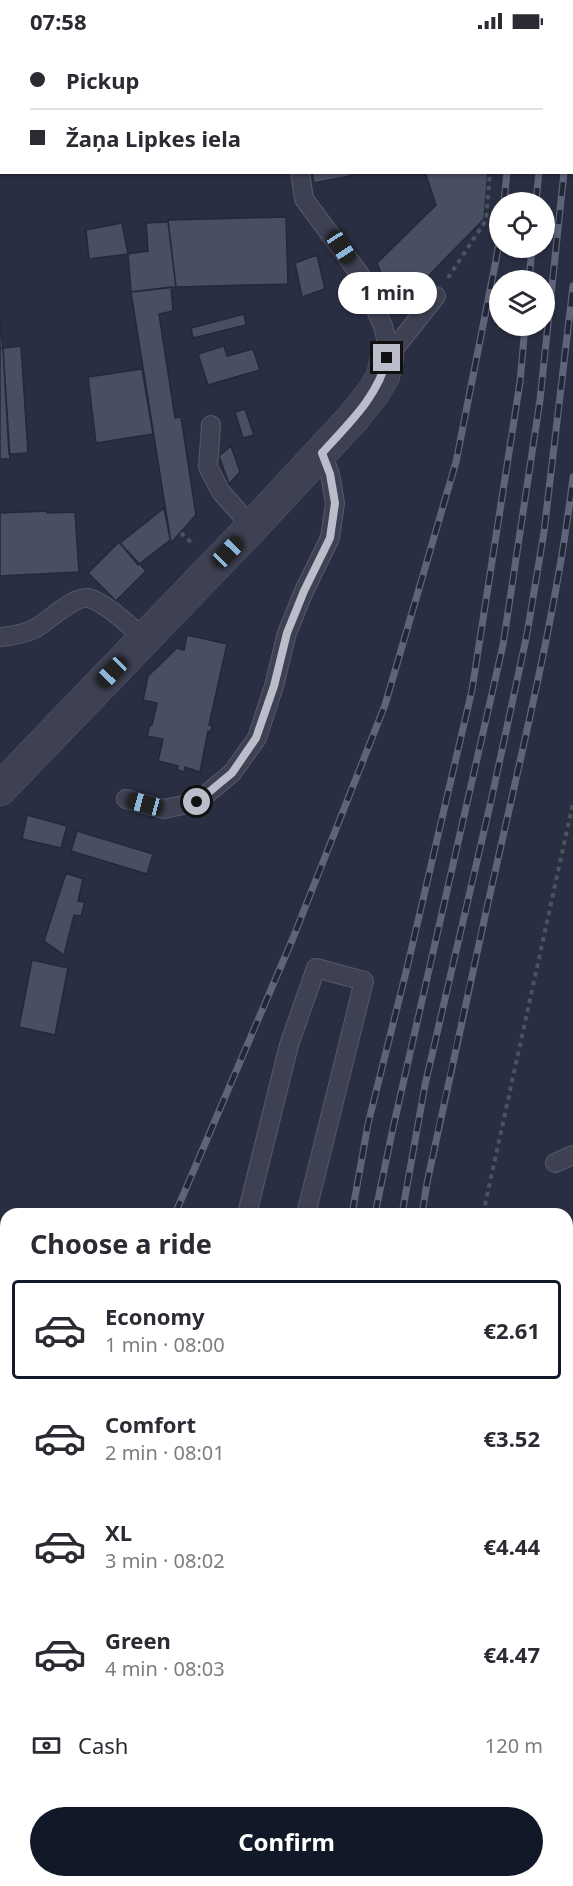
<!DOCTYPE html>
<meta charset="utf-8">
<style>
body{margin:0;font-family:"Noto Sans",sans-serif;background:#f2f2f3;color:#2b2b33;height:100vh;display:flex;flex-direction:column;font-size:22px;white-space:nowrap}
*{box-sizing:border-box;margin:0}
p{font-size:20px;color:#7c7c81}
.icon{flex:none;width:33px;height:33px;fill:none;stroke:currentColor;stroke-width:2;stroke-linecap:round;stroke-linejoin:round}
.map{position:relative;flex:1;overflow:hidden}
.side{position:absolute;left:0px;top:1166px;width:573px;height:680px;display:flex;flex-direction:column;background:#fff;border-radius:18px 18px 0 0;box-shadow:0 2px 4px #0004}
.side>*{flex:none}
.guide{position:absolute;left:0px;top:0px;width:573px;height:132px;box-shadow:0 2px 4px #0004;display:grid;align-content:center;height:132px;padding:0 30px;background:#fff}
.fabs{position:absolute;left:489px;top:150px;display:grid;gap:12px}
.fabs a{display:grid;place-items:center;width:66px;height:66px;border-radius:50%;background:#fff;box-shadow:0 2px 4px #0004;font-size:30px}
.end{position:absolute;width:27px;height:27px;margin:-14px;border:8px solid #bbbdcb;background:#111;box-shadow:0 0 0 3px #111}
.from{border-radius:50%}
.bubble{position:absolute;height:42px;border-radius:21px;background:#fff;box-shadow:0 2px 4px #0004;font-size:20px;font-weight:700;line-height:42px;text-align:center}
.car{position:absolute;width:18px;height:36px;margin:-18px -9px;border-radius:8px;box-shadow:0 0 4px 2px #0007;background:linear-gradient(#222 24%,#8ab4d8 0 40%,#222 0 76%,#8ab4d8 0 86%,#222 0)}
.guide b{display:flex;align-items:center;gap:21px;height:57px;font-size:22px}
.guide b+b{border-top:2px solid #e1e1e2}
.guide i{width:15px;height:15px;background:#2b2b33}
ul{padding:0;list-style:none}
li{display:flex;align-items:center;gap:18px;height:99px;margin:0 12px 9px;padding:0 18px;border:3px solid transparent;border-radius:6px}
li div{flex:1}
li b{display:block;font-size:22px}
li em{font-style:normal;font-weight:700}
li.on{border-color:#111827}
li>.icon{width:54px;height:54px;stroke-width:1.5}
h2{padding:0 30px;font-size:27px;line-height:72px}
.pay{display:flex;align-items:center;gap:15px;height:66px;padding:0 30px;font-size:22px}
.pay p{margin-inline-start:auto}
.button{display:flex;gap:12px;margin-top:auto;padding:12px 30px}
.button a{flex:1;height:69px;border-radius:36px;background:#111827;color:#fff;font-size:24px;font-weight:700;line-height:69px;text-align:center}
.status{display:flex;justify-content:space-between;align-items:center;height:42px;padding:0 30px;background:#fff;direction:ltr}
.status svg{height:16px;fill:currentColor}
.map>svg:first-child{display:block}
</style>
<div class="status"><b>07:58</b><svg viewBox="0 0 49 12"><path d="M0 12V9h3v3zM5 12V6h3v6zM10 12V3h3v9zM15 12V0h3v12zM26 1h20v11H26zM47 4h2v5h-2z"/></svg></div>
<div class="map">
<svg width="573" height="1844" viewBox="0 0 573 1844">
<rect width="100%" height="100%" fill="#2a2e42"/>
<path fill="#494e63" stroke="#242839" stroke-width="1.5" d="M0,0H47V2H2L0,19Z
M120,0H157V2H120Z
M157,0H259V2H157Z
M259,0H324V2H259Z
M324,0H391V2H324Z
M391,0H498V2Z
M312,130H350V134L314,141Z
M425,130H488L484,177L395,268L377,221L436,163Z
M286,175L288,242L176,245L168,178Z
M168,180L176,245L131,250L128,212L148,209L146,181Z
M122,181L128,212L89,217L86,188Z
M317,213L325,247L302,255L295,221Z
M171,245L173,269L159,272L175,376L181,375L196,473L171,501L131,250Z
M244,272L246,283L193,296L191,286Z
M0,277L3,306H0Z
M21,304L28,411L9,412L3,306Z
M224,304L227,314L253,307L260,328L208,343L198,312Z
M0,306H3L10,417H0Z
M142,327L153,392L96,401L88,335Z
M245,367L254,393L243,396L235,370Z
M231,404L240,430L229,442L219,414Z
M164,466L171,501L169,499L138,523L120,501Z
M47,469V471L75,470L79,530L0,534V471Z
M119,500L146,529L116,559L88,531Z
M187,593L227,602L209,683H212L211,690L208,689L200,730L185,725L184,730L177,728L178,724L158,719L163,697L147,694L150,683H152L157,661L143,658L148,634L177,606L184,608Z
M27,773L67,784L61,806L22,797Z
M77,789L153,812L147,832L71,809Z
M66,831L83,837L78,859L85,860L81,874L74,873L64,913L44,899Z
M32,918L68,926L55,993L19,985Z
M567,1183L573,1188V1198L567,1205Z
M573,1198V1300L567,1307V1205Z
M573,1300V1422L567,1429V1307Z
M573,1774V1844H436L447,1839H510L512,1842L517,1839H567V1777Z"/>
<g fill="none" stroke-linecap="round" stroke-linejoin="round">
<defs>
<path id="lane" d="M300,130L304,157L361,234L383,284L387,301V316
M387,316L436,254
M211,383L208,425L221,450L252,485
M0,595C13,594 25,592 36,586C50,578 77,550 92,557C112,566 128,583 145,597
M126,757L164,767L197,760L232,731L257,696L274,644L287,591L304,549L330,496L335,461L330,432L322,411
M555,1121L573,1113
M247,1172L289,1003L316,926L364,939L306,1172
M0,1411L6,1391
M567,1550L573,1551
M42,1844L44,1839
M103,1844L105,1839"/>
<path id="street" d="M0,747L252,485L353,376L373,351L383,334L387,316
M0,1222L6,1237"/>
</defs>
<use href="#lane" stroke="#565969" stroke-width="20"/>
<use href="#street" stroke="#565969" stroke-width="34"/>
<path stroke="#47565c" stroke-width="4" stroke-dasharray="4.5 4.5" stroke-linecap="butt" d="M501,2V0
M448,236L486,178L490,130
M181,491L193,502
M483,1172L573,761
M378,1844V1839"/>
<use href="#lane" stroke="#3e4152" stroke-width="18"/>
<use href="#street" stroke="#3e4152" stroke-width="33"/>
<defs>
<path id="rail" d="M524,2V0
M551,2V0
M572,47L573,30
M504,160L507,130
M536,160L539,130
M529,238L532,206
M175,1172L293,896L385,663L456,420L496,218L500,193
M352,1172L368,1082L407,926L472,648L520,340L525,284
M375,1172L393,1086L503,603L540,358L564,130
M402,1172L425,1043L491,759L527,592L544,490L573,244
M422,1172L427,1141C452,1022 478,904 505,786C531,670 559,553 573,435
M0,1720L6,1698
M240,1844L241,1839
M260,1844L261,1839
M335,1844V1839
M355,1844V1839"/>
</defs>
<use href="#rail" stroke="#606478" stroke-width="7"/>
<use href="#rail" stroke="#222637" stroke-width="4.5" stroke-dasharray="14" stroke-linecap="butt"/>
</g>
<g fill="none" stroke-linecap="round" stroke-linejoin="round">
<path stroke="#bbbdcb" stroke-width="8" d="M197,760L232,731L256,696L274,644L287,591L304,549L330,496L335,461L330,432L322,411C348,382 378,355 387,316"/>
</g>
</svg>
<div class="fabs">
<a><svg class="icon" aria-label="locate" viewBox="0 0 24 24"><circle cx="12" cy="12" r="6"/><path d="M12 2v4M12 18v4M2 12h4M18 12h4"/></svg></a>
<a><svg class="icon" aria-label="layers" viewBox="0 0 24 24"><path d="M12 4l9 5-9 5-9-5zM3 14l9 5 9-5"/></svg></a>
</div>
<i class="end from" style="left:197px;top:760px"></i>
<i class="end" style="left:387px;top:316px"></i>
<div class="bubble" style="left:338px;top:230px;width:99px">1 min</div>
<i class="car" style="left:341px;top:205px;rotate:147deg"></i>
<i class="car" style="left:228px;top:510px;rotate:44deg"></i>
<i class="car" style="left:112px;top:630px;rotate:224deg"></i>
<i class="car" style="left:145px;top:762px;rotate:285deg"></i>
<div class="guide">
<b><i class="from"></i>Pickup</b>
<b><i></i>Žaņa Lipkes iela</b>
</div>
<section class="side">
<h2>Choose a ride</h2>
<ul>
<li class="on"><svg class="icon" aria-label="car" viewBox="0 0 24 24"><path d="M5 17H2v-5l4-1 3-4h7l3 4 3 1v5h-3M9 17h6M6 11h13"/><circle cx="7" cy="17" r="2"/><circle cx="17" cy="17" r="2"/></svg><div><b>Economy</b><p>1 min · 08:00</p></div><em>€2.61</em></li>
<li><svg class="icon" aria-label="car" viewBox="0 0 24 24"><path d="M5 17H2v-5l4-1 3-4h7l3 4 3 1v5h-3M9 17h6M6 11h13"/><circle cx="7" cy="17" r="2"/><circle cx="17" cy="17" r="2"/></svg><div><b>Comfort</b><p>2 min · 08:01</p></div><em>€3.52</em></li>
<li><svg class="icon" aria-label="car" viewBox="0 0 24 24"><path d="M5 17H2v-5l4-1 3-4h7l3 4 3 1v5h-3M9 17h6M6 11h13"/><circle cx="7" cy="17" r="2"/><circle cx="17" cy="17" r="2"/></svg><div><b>XL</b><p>3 min · 08:02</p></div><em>€4.44</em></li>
<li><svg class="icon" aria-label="car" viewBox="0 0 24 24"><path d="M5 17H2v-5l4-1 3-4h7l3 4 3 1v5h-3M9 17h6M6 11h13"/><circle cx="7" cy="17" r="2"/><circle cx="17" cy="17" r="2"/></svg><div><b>Green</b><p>4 min · 08:03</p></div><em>€4.47</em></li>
</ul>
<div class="pay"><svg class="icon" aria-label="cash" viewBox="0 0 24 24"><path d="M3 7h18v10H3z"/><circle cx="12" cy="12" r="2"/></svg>Cash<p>120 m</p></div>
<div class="button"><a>Confirm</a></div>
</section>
</div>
